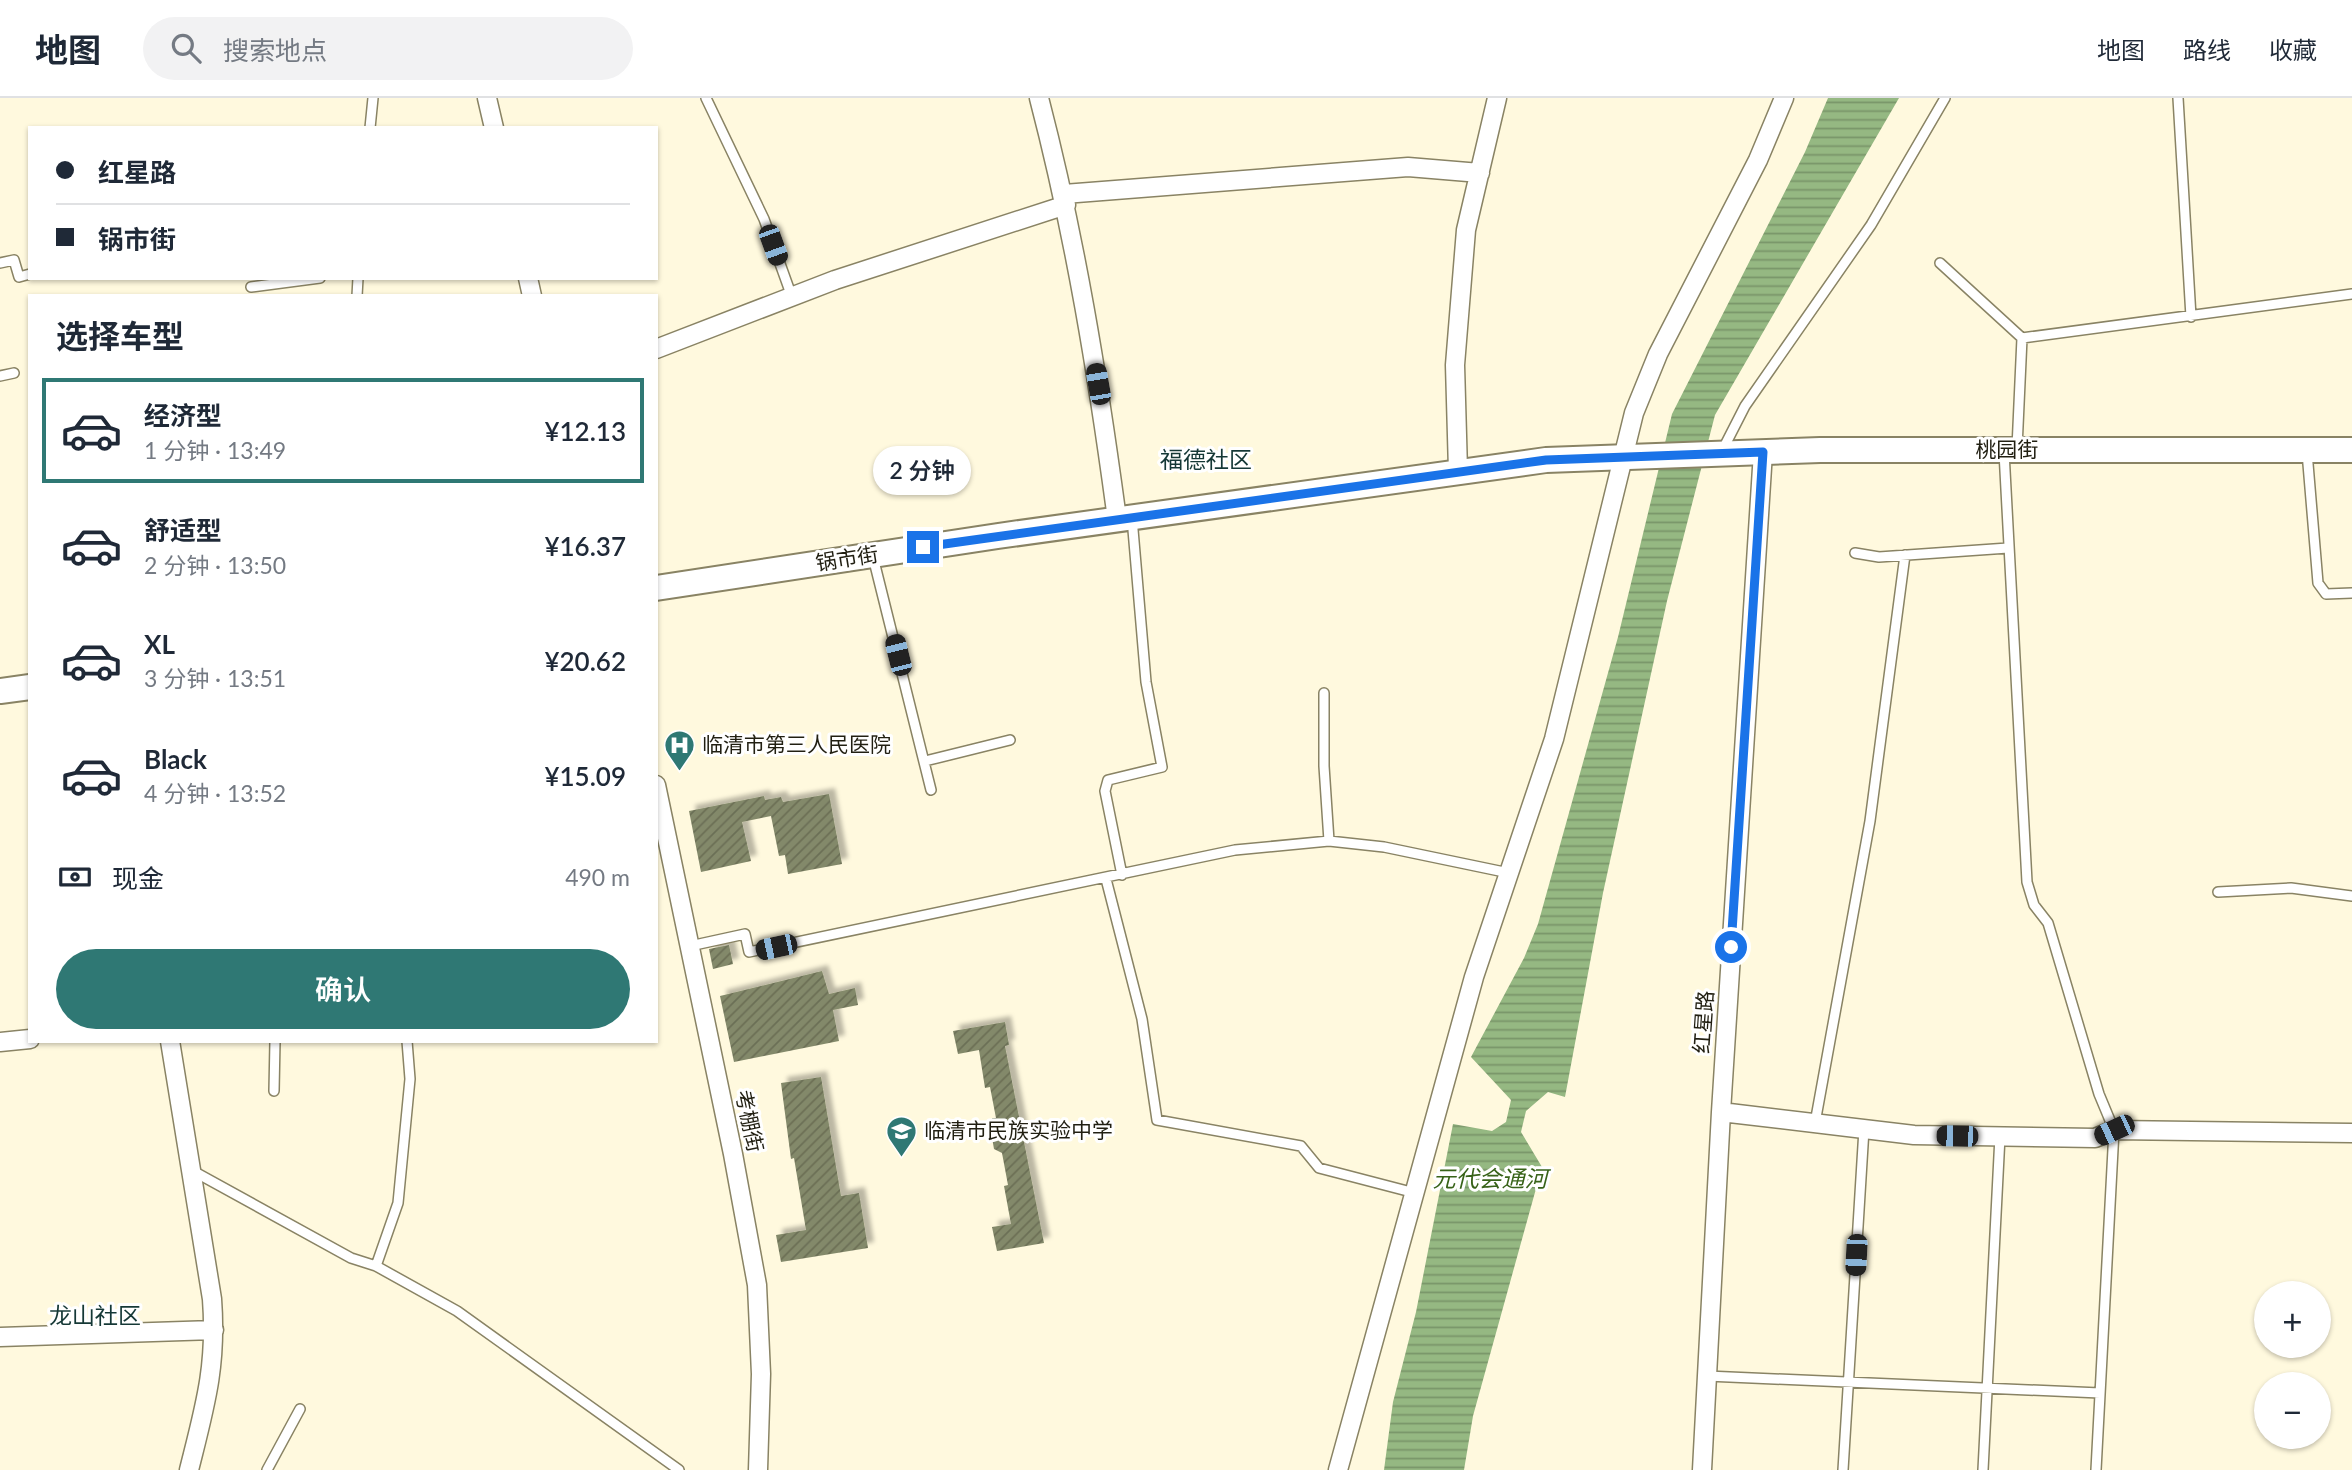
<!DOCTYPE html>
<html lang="zh">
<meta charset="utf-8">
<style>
body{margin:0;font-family:Lato,"Noto Sans SC",sans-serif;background:#f2f2f3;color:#1f2937;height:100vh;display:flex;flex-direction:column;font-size:26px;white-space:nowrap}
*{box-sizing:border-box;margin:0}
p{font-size:23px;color:#747a83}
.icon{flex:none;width:38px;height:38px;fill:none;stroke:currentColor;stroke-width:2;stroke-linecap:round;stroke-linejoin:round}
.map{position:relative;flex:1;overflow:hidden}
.details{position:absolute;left:28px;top:196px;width:630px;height:749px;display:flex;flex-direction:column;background:#fff;border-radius:0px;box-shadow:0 2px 5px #0004}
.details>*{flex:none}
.banner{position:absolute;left:28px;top:28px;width:630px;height:154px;border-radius:0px;box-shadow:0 2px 5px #0004;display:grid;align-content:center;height:154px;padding:0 28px;background:#fff}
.buttons{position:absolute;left:2254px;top:1183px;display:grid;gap:14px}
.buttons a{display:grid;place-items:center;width:77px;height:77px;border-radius:50%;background:#fff;box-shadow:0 2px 5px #0004;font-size:35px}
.end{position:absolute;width:32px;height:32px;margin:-16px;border:9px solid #1a73e8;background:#fff;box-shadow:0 0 0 4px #fff}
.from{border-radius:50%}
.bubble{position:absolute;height:49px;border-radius:24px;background:#fff;box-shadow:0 2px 5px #0004;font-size:23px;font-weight:600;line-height:49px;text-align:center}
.car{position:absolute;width:21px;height:42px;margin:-21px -10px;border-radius:9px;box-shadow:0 0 5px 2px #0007;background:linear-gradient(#222 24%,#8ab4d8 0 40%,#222 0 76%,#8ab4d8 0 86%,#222 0)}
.banner b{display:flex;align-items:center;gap:24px;height:66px;font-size:26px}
.banner b+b{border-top:2px solid #e0e1e3}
.banner i{width:18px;height:18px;background:#1f2937}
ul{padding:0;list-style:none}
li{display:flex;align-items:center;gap:21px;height:105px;margin:0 14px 10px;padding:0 14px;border:4px solid transparent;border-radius:0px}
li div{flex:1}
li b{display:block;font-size:26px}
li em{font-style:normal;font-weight:600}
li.selected{border-color:#2f7874}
li>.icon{width:63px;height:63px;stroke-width:1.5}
h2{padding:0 28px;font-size:32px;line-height:84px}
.pay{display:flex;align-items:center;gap:18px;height:77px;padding:0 28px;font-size:26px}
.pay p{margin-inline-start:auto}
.action{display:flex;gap:14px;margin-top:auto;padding:14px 28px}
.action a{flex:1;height:80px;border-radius:42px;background:#2f7874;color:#fff;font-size:28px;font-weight:600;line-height:80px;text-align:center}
header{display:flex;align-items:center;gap:42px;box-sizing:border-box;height:98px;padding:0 35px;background:#fff;border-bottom:2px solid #e0e1e3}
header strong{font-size:33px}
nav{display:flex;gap:38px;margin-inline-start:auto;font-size:24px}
.search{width:490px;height:63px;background:#f2f2f3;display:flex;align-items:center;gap:18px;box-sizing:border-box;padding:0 24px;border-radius:38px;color:#747a83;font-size:26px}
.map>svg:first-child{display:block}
</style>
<header>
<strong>地图</strong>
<div class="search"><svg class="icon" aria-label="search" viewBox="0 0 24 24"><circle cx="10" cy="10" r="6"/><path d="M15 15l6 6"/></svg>搜索地点</div>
<nav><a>地图</a><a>路线</a><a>收藏</a></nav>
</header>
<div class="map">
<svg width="2352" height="1372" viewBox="0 0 2352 1372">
<defs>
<pattern id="water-rules" width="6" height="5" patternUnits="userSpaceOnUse" patternTransform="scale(1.75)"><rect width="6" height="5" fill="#95b882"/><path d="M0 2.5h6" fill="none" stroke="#799569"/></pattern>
<pattern id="building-hatch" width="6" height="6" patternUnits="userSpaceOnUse" patternTransform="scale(1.75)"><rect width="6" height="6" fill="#83896a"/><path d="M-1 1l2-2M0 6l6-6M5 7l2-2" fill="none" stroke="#6b6f56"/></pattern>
<filter id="shadow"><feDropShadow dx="6" dy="-6" stdDeviation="2" flood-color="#0004"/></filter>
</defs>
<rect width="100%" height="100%" fill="#fff9de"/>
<path fill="url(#water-rules)" d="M1828,0H1899L1715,317L1667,503L1603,795L1565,999L1548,994L1526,1013L1521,1034L1542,1069L1473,1318L1464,1372H1384L1393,1304L1416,1214L1453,1026L1492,1033L1506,1024L1511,1002L1471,959L1524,860L1538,826L1618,539L1672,316L1805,54Z"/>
<path fill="url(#building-hatch)" filter="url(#shadow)" d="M829,696L842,766L788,776L785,757L779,758L771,718L742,724L751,763L701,774L689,713L764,698L765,702L781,699L783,704Z
M729,847L733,866L713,871L709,851Z
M822,873L829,896L855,890L858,907L833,912L839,943L734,964L720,898Z
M1005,924L1009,947L1005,948L1044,1145L997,1153L992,1129L1011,1126L1004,1088L1008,1087L1002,1055L994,1051L990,1028L993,1027L992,1020H996L990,989L985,990L979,952L958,956L953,933Z
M821,979L841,1098L859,1095L868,1150L781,1164L776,1137L806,1132L794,1060L791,1061L781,985Z"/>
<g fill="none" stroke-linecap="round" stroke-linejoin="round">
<defs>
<path id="lane" d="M706,0L764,121L792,199
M2178,0L2191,219
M370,30L373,0
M0,165L14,162L19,179L30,176
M1940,165L2022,240L2352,196
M251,189L320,180
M357,198L358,180
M0,278L14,275
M2017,350L2022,240
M1722,353L1745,308L1871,127L1945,0
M2004,354L2027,784L2034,807L2048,825L2099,996L2114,1032L2096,1372
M2307,354L2318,485L2326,496L2352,495
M1855,455L1879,459L2008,450
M873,459L931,692
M1324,595V668L1329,743
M925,663L1010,642
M1122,777L1105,693L1108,682L1162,669L1146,584L1132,420
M1106,781L1142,921L1157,1022L1301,1048L1319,1070L1415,1095
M2218,794L2291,790L2352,798
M690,848L745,836L749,854L1235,752L1329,743L1384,749L1509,775
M274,993L275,943
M1815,1025L1870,723L1905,457
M193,1073L351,1160L376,1168L457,1213L679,1372
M376,1168L398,1105L410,981L407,943
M1707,1278L2100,1295
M267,1372L300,1311
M1843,1372L1864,1031
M1983,1372L2000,1038"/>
<path id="street" d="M487,0L494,30
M1039,0C1075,138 1098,279 1117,421
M1064,96L1408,69L1480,75
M528,180L532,198
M656,251L835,182L1066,107
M1458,373L1455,267L1466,132L1497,0
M656,687L733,1056L757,1187L761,1276L758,1372
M170,943L212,1201C217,1268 205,1308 189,1372
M0,944L30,941
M1721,1014L1914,1037L2095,1040L2114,1032L2352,1035
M0,1239L214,1232
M1338,1372L1474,879L1554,641L1634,315L1658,256L1758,62L1784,0
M1702,1372L1721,1014L1763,354"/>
<path id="secondary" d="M656,490L998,438L1546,362L1820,352H2352
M0,593L30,589"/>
</defs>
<use href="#lane" stroke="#898364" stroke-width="12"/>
<use href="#street" stroke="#898364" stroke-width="21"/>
<use href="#secondary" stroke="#898364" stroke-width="28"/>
<use href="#lane" stroke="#fff" stroke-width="9"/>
<use href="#street" stroke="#fff" stroke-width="18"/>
<use href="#secondary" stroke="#fff" stroke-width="24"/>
</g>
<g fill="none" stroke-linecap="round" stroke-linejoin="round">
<path stroke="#1a73e8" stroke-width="9" d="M923,449L1546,362L1763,354L1731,849"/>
</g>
<defs>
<symbol id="hospital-pin" viewBox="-11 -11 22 30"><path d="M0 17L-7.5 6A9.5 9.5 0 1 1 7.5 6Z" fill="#2f7874" stroke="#fff"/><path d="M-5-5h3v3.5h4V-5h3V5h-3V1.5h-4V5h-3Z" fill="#fff"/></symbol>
<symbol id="school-pin" viewBox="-11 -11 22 30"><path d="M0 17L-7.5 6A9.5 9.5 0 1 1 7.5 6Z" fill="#2f7874" stroke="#fff"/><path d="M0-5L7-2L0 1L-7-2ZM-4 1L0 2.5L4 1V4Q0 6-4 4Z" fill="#fff"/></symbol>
</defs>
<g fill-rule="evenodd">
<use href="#hospital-pin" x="662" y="630" width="35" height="47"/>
<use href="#school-pin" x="884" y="1016" width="35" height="47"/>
</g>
<g text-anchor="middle" stroke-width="6" stroke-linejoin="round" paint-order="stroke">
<g font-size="21" fill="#211f12" stroke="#fff">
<text x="2007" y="359">桃园街</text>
<text transform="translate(847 461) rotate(-9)" y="7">锅市街</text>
<text transform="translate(1704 924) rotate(-86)" y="7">红星路</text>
<text transform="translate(749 1023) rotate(78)" y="7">考棚街</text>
</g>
<g font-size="21" fill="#211f12" stroke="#fff" text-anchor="start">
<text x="702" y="654">临清市第三人民医院</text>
<text x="924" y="1040">临清市民族实验中学</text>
</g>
<g font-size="23" fill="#153836" stroke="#fff">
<text x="1206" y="370">福德社区</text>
<text x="95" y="1226">龙山社区</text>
</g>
<g font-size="23" font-style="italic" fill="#386319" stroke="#fff">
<text x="1490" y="1089">元代会通河</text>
</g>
</g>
</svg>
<div class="buttons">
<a>+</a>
<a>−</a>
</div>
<i class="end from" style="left:1731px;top:849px"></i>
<i class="end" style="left:923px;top:449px"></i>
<div class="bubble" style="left:873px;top:348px;width:98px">2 分钟</div>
<i class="car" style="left:773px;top:147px;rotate:160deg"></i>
<i class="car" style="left:1098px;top:286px;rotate:350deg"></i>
<i class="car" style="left:898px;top:557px;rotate:346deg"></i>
<i class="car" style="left:776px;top:849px;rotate:258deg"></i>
<i class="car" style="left:2114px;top:1032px;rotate:245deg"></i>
<i class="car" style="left:1957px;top:1038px;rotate:271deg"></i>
<i class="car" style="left:1856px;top:1157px;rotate:183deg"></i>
<div class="banner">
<b><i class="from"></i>红星路</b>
<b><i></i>锅市街</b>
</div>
<section class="details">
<h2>选择车型</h2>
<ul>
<li class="selected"><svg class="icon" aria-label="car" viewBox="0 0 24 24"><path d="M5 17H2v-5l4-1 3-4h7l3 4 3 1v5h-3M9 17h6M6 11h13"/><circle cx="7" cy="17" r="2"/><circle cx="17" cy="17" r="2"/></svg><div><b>经济型</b><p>1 分钟 · 13:49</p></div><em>¥12.13</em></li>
<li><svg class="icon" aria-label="car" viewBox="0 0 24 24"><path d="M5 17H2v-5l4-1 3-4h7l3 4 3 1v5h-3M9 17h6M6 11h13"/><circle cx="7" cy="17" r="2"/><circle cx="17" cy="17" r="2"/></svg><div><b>舒适型</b><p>2 分钟 · 13:50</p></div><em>¥16.37</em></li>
<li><svg class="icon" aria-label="car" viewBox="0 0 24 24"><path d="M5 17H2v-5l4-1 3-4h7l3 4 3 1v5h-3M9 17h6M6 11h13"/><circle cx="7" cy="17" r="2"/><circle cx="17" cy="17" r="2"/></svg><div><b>XL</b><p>3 分钟 · 13:51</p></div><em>¥20.62</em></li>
<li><svg class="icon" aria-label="car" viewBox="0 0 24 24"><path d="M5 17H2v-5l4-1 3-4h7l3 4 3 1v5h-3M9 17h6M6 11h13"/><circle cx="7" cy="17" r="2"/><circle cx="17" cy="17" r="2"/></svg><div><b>Black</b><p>4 分钟 · 13:52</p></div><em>¥15.09</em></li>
</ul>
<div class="pay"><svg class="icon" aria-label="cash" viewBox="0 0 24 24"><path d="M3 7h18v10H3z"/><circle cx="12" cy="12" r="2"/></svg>现金<p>490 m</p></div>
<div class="action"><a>确认</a></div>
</section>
</div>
